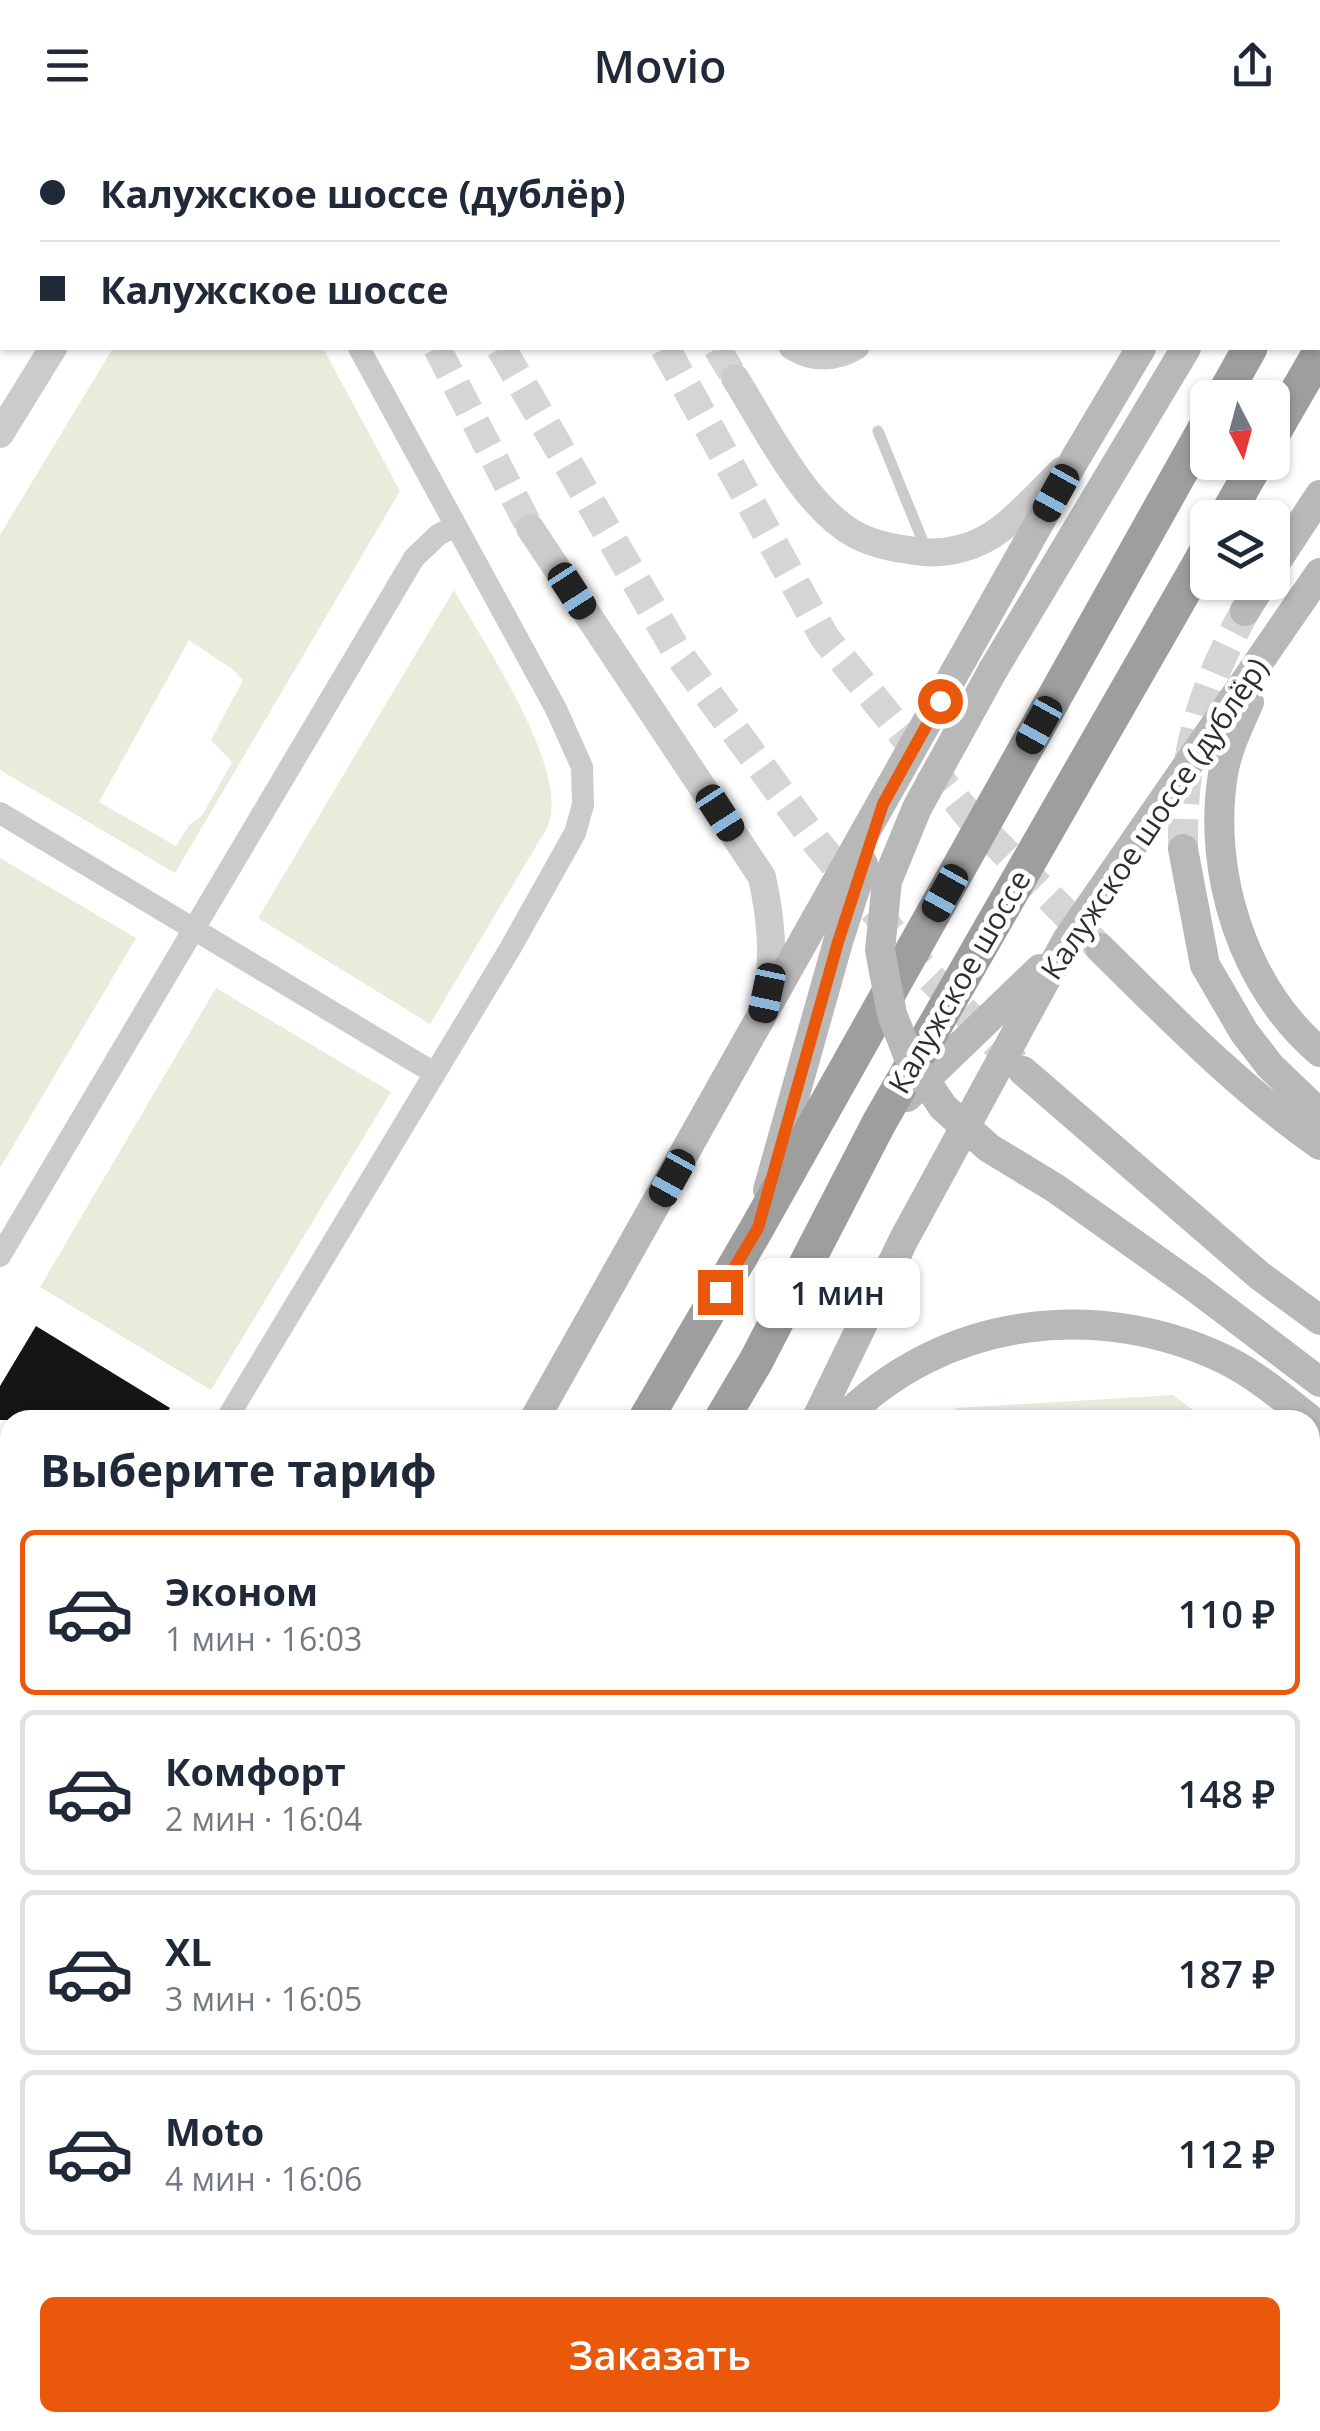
<!DOCTYPE html>
<html lang="ru">
<meta charset="utf-8">
<style>
body{margin:0;font-family:"Open Sans",sans-serif;background:#f6f6f7;color:#1f2937;height:100vh;display:flex;flex-direction:column;font-size:38px;white-space:nowrap}
*{box-sizing:border-box;margin:0}
p{font-size:32px;color:#747a83}
.icon{flex:none;width:55px;height:55px;fill:none;stroke:currentColor;stroke-width:2;stroke-linecap:round;stroke-linejoin:round}
.map{position:relative;flex:1;overflow:hidden}
.side{position:absolute;left:0px;top:1280px;width:1320px;height:1022px;display:flex;flex-direction:column;background:#fff;border-radius:30px 30px 0 0;box-shadow:0 2px 8px #0004}
.side>*{flex:none}
.hud{position:absolute;left:0px;top:0px;width:1320px;height:220px;box-shadow:0 2px 8px #0004;display:grid;align-content:center;height:220px;padding:0 40px;background:#fff}
.needle{width:65px;rotate:174deg}
.tools{position:absolute;left:1190px;top:250px;display:grid;gap:20px}
.tools a{display:grid;place-items:center;width:100px;height:100px;border-radius:15px;background:#fff;box-shadow:0 2px 8px #0004;font-size:50px}
.end{position:absolute;width:45px;height:45px;margin:-22px;border:12px solid #ea580c;background:#fff;box-shadow:0 0 0 5px #fff}
.from{border-radius:50%}
.bubble{position:absolute;height:70px;border-radius:15px;background:#fff;box-shadow:0 2px 8px #0004;font-size:32px;font-weight:600;line-height:70px;text-align:center}
.car{position:absolute;width:30px;height:60px;margin:-30px -15px;border-radius:12px;box-shadow:0 0 8px 2px #0007;background:linear-gradient(#222 24%,#8ab4d8 0 40%,#222 0 76%,#8ab4d8 0 86%,#222 0)}
.hud b{display:flex;align-items:center;gap:35px;height:95px;font-size:38px}
.hud b+b{border-top:2px solid #e0e1e3}
.hud i{width:25px;height:25px;background:#1f2937}
ul{padding:0;list-style:none}
li{display:flex;align-items:center;gap:30px;height:165px;margin:0 20px 15px;padding:0 20px;border:5px solid #e0e1e3;border-radius:15px}
li div{flex:1}
li b{display:block;font-size:38px}
li em{font-style:normal;font-weight:600}
li.selected{border-color:#ea580c}
li>.icon{width:90px;height:90px;stroke-width:1.5}
h2{padding:0 40px;font-size:45px;line-height:120px}
.primary-button{display:flex;gap:20px;margin-top:auto;padding:20px 40px}
.primary-button a{flex:1;height:115px;border-radius:15px;background:#ea580c;color:#fff;font-size:40px;font-weight:600;line-height:115px;text-align:center}
header{display:flex;justify-content:space-between;align-items:center;height:130px;padding:0 40px;background:#fff;font-size:45px;font-weight:600}
.map>svg:first-child{display:block}
</style>
<header><svg class="icon" aria-label="menu" viewBox="0 0 24 24"><path d="M4 6h16M4 12h16M4 18h16"/></svg>Movio<svg class="icon" aria-label="share" viewBox="0 0 24 24"><path d="M12 15V3M7 8l5-5 5 5M5 13v7h14v-7"/></svg></header>
<div class="map">
<svg width="1320" height="2301" viewBox="0 0 1320 2301">
<rect width="100%" height="100%" fill="#fff"/>
<path fill="#e7ecdb" fill-rule="evenodd" d="M113,218H323L400,361L175,743L0,640V405ZM189,510L232,539L243,550L211,610L232,632L202,686L190,694L176,716L99,672Z
M454,460C482,511 573,643 547,698L430,894L258,788Z
M0,728L136,808L0,1038Z
M216,858L391,962L211,1260L40,1157Z
M1173,1265L1206,1290H948L956,1278Z
M1310,1367L1320,1375V2301H330L335,2292H1310Z"/>
<path fill="#151515" d="M36,1196L170,1278L162,1290H0V1256Z"/>
<g fill="none" stroke-linecap="round" stroke-linejoin="round">
<path stroke="#d5d5d5" stroke-width="22" stroke-dasharray="22 11" stroke-linecap="butt" d="M0,1612L10,1600"/>
<path stroke="#d5d5d5" stroke-width="28" stroke-dasharray="28 14" stroke-linecap="butt" d="M324,0L326,2
M596,0L597,2
M437,218L530,398
M717,218L735,248
M0,2240L10,2246"/>
<path stroke="#d5d5d5" stroke-width="30" stroke-dasharray="30 15" stroke-linecap="butt" d="M375,0L376,2
M546,0L547,2
M501,218L677,522L817,713L931,848L1023,941
M665,218L825,508L971,688L1100,818
M1183,719C1182,624 1200,564 1245,481"/>
<path stroke="#cbcbcb" stroke-width="11" d="M878,301L926,419"/>
<path stroke="#cbcbcb" stroke-width="22" d="M236,0L239,2
M663,0L664,2
M993,2L994,0
M790,218C811,232 836,232 858,218
M0,683L434,943
M0,1126L414,428L438,405L455,396
M226,1290L511,817L575,703L583,675L582,637L556,579L359,218"/>
<path stroke="#cbcbcb" stroke-width="28" d="M115,2L117,0
M184,2L186,0
M0,195L2,191
M735,248C766,297 804,377 856,405C875,415 895,418 915,421C946,426 978,417 1002,398C1024,381 1043,359 1063,340
M0,304L53,218
M530,398L762,747C771,789 775,827 766,870
M0,1523L10,1566
M0,1698L10,1738
M0,1948L10,1940
M84,2301L86,2292"/>
<path stroke="#b8b8b8" stroke-width="30" d="M1269,2L1271,0
M1318,10L1320,6
M1272,438L1320,365
M1245,481L1263,452
M993,540L1186,218
M1249,572C1239,595 1227,619 1223,644C1207,742 1243,857 1320,922
M1183,719L1205,835L1244,902L1270,936L1320,984
M1100,818C1170,887 1239,958 1320,1015
M1023,941L1260,1146L1320,1190
M907,967L1040,839
M768,1060L838,812L863,734
M1196,1158L1320,1252
M534,1290L1075,329L1141,218
M816,1290L904,1109L1067,810L1320,443
M842,1290C943,1187 1098,1168 1226,1230C1260,1247 1290,1274 1320,1297
M178,2301L182,2292
M219,2301L225,2292"/>
<path stroke="#9e9e9e" stroke-width="35" d="M1318,97L1320,92
M1222,268L1250,218
M1272,305L1320,222
M1225,388L1257,332
M645,1290L757,1098L1208,293
M721,1290L756,1231L879,993L1208,419
M18,2301L23,2292
M103,2301L108,2292"/>
<path stroke="#cbcbcb" stroke-width="28" d="M0,2183L10,2139"/>
<path stroke="#b8b8b8" stroke-width="30" d="M993,540L917,678L887,751L880,820L892,884L908,925L943,977L989,1018L1055,1058L1196,1158"/>
</g>
<g fill="none" stroke-linecap="round" stroke-linejoin="round">
<path stroke="#ea580c" stroke-width="12" d="M720,1162L758,1098L838,812L883,674L940,571"/>
</g>
<g text-anchor="middle" stroke-width="10" stroke-linejoin="round" paint-order="stroke">
<g font-size="30" fill="#2e2e2e" stroke="#fff">
<text transform="translate(1155 689) rotate(-56)" y="10">Калужское шоссе (дублёр)</text>
<text transform="translate(960 852) rotate(-60)" y="10">Калужское шоссе</text>
</g>
</g>
</svg>
<div class="tools">
<a><svg class="needle" viewBox="-14 -14 28 28"><path d="M0-13l5 13h-10z" fill="#e53935"/><path d="M0 13l5-13h-10z" fill="#747a83"/></svg></a>
<a><svg class="icon" aria-label="layers" viewBox="0 0 24 24"><path d="M12 4l9 5-9 5-9-5zM3 14l9 5 9-5"/></svg></a>
</div>
<i class="end from" style="left:940px;top:571px"></i>
<i class="end" style="left:720px;top:1162px"></i>
<div class="bubble" style="left:755px;top:1128px;width:165px">1 мин</div>
<i class="car" style="left:1056px;top:363px;rotate:209deg"></i>
<i class="car" style="left:572px;top:461px;rotate:147deg"></i>
<i class="car" style="left:1039px;top:595px;rotate:209deg"></i>
<i class="car" style="left:720px;top:683px;rotate:147deg"></i>
<i class="car" style="left:945px;top:763px;rotate:209deg"></i>
<i class="car" style="left:767px;top:863px;rotate:192deg"></i>
<i class="car" style="left:672px;top:1048px;rotate:209deg"></i>
<div class="hud">
<b><i class="from"></i>Калужское шоссе (дублёр)</b>
<b><i></i>Калужское шоссе</b>
</div>
<section class="side">
<h2>Выберите тариф</h2>
<ul>
<li class="selected"><svg class="icon" aria-label="car" viewBox="0 0 24 24"><path d="M5 17H2v-5l4-1 3-4h7l3 4 3 1v5h-3M9 17h6M6 11h13"/><circle cx="7" cy="17" r="2"/><circle cx="17" cy="17" r="2"/></svg><div><b>Эконом</b><p>1 мин · 16:03</p></div><em>110 ₽</em></li>
<li><svg class="icon" aria-label="car" viewBox="0 0 24 24"><path d="M5 17H2v-5l4-1 3-4h7l3 4 3 1v5h-3M9 17h6M6 11h13"/><circle cx="7" cy="17" r="2"/><circle cx="17" cy="17" r="2"/></svg><div><b>Комфорт</b><p>2 мин · 16:04</p></div><em>148 ₽</em></li>
<li><svg class="icon" aria-label="car" viewBox="0 0 24 24"><path d="M5 17H2v-5l4-1 3-4h7l3 4 3 1v5h-3M9 17h6M6 11h13"/><circle cx="7" cy="17" r="2"/><circle cx="17" cy="17" r="2"/></svg><div><b>XL</b><p>3 мин · 16:05</p></div><em>187 ₽</em></li>
<li><svg class="icon" aria-label="car" viewBox="0 0 24 24"><path d="M5 17H2v-5l4-1 3-4h7l3 4 3 1v5h-3M9 17h6M6 11h13"/><circle cx="7" cy="17" r="2"/><circle cx="17" cy="17" r="2"/></svg><div><b>Moto</b><p>4 мин · 16:06</p></div><em>112 ₽</em></li>
</ul>
<div class="primary-button"><a>Заказать</a></div>
</section>
</div>
